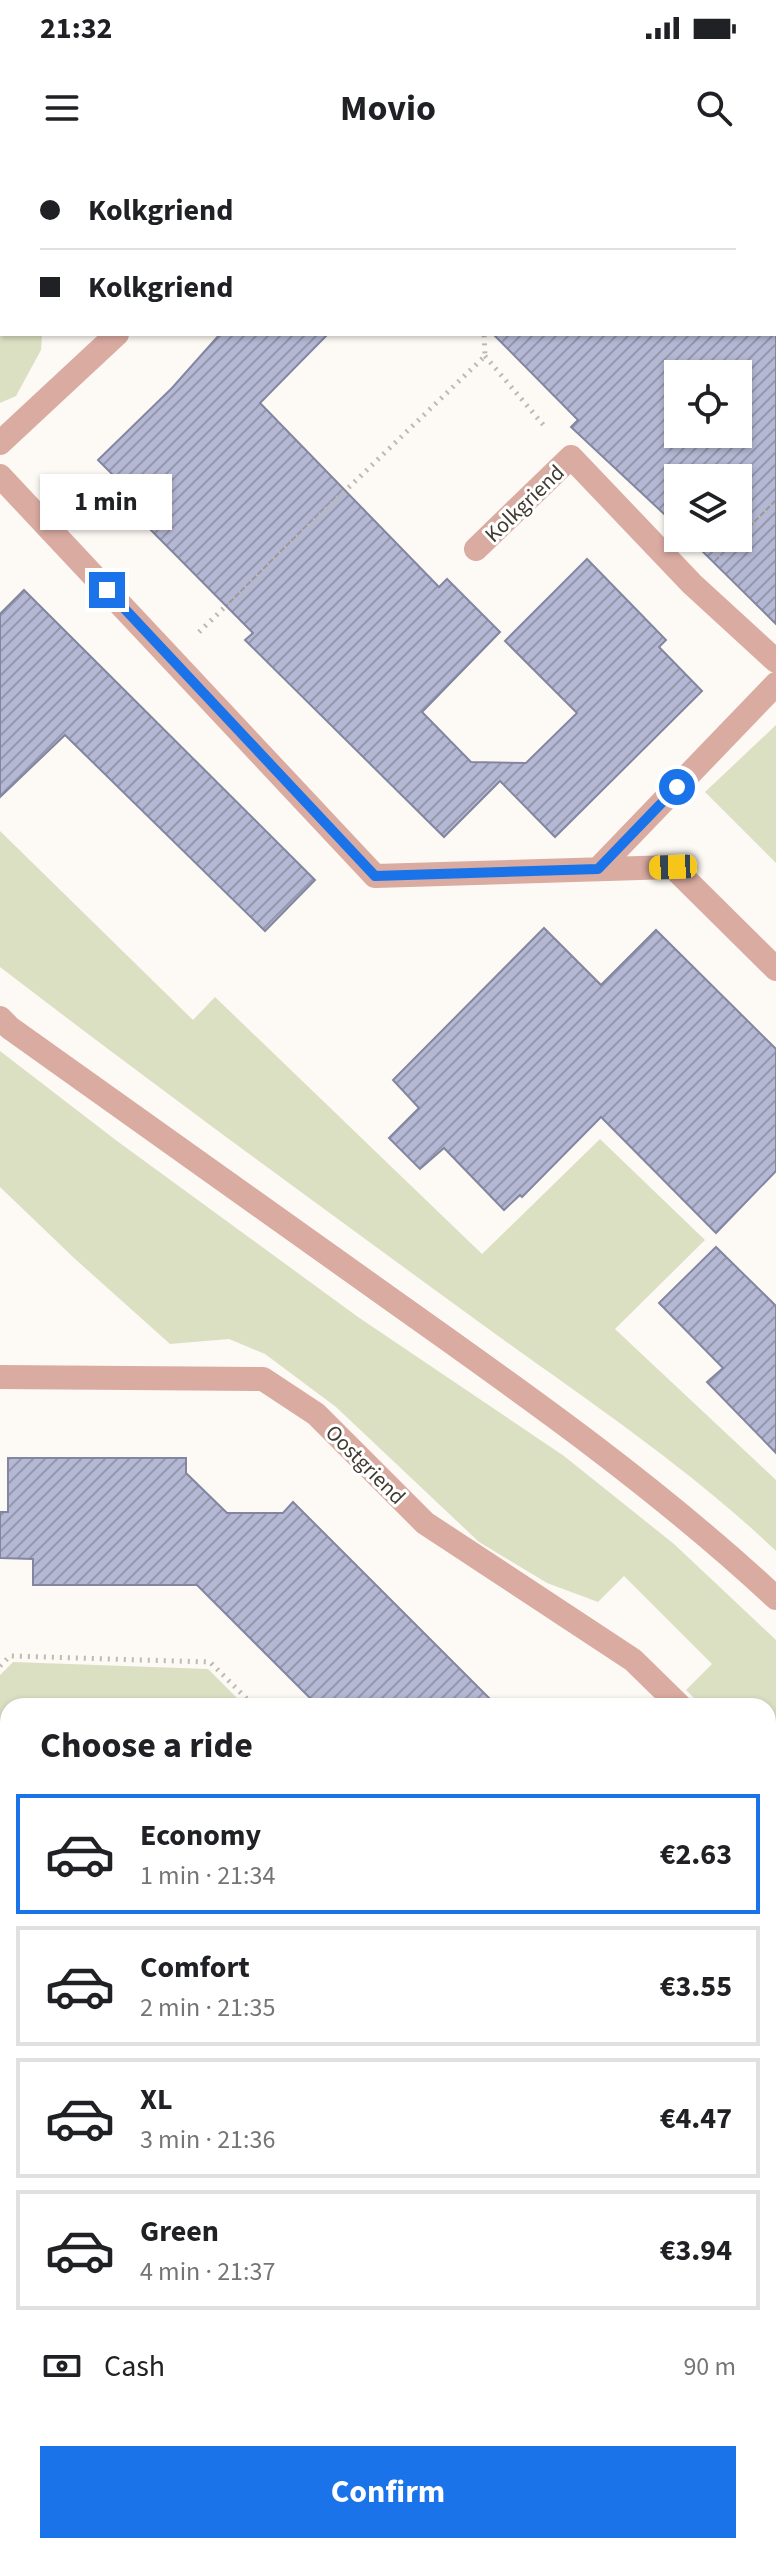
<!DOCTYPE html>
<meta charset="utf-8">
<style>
body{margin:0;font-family:"Source Sans 3",sans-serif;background:#f2f2f2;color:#202124;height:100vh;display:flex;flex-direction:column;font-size:30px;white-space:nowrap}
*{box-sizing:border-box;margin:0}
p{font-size:26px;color:#757577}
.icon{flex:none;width:44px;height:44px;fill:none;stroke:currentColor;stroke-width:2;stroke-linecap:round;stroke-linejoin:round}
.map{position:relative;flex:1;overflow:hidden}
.sheet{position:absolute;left:0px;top:1538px;width:776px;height:856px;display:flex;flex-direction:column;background:#fff;border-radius:24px 24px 0 0;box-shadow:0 2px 6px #0004}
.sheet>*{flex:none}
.top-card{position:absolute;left:0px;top:0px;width:776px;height:176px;box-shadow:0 2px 6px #0004;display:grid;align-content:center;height:176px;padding:0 40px;background:#fff}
.tools{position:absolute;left:664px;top:200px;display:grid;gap:16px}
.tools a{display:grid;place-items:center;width:88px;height:88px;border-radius:0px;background:#fff;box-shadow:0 2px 6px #0004;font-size:40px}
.end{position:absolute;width:36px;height:36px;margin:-18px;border:10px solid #1a73e8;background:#fff;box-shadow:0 0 0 4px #fff}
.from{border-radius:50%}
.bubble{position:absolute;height:56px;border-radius:0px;background:#fff;box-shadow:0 2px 6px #0004;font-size:26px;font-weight:700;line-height:56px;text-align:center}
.car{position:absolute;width:24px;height:48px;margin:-24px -12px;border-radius:10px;box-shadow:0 0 6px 2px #0007;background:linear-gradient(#f5c518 24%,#345 0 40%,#f5c518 0 76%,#345 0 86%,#f5c518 0)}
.top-card b{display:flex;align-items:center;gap:28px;height:76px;font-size:30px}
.top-card b+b{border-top:2px solid #e0e0e0}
.top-card i{width:20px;height:20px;background:#202124}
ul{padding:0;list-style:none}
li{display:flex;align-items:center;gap:24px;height:120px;margin:0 16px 12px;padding:0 24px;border:4px solid #e0e0e0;border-radius:0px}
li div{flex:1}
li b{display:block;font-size:30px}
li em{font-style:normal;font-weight:700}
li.on{border-color:#1a73e8}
li>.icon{width:72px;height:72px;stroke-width:1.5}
h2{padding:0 40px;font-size:36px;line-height:96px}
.pay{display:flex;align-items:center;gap:20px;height:88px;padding:0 40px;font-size:30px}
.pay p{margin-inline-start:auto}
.cta{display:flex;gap:16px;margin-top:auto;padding:16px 40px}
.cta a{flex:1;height:92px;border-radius:0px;background:#1a73e8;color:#fff;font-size:32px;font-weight:700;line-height:92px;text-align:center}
.status{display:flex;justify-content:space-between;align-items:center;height:56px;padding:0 40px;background:#fff;direction:ltr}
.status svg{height:22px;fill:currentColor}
header{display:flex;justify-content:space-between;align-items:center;height:104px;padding:0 40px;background:#fff;font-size:36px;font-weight:700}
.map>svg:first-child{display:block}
</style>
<div class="status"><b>21:32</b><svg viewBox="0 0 49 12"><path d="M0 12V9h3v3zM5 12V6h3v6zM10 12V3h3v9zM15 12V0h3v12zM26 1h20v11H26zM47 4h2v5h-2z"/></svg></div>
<header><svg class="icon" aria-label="menu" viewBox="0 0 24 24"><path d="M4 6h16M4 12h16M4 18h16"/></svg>Movio<svg class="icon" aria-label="search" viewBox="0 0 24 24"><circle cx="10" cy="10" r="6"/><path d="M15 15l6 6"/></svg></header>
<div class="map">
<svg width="776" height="2394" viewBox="0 0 776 2394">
<defs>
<pattern id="forest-firs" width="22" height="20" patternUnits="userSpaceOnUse" patternTransform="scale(2)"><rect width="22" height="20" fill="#b4ba8b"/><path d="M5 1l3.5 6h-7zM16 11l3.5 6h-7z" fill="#949872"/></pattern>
<pattern id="park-tufts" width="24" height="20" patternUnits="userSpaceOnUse" patternTransform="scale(2)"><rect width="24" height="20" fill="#dce0c3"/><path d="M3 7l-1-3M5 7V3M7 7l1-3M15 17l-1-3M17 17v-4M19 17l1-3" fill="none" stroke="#bec1a8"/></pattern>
<pattern id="building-hatch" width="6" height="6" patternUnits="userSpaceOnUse" patternTransform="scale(2)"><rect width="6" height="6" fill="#b5b8d4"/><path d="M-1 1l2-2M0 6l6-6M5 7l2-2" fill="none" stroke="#9597ac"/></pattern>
</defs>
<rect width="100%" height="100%" fill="#fdf9f4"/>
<path fill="#dce0c3" d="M0,0H239L237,2H2V21L0,19Z
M0,87L2,89V174H42L41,190L16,236L0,243Z
M776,565V703L705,632Z
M0,671L193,860L215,837L482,1094L600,979L705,1080L615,1169L776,1320V1391C687,1306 582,1237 483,1165C321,1047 159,929 0,807Z
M0,891L117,981L358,1157L564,1296L674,1384L776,1480V1581L768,1590V1546H702L686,1530L712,1504L624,1416L598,1442L547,1423L479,1382L336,1247L265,1194L229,1179L170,1184L74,1098L0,1027Z
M13,1502L208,1509L245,1546H8V1691H0V1515Z
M0,2073H8V2262H0Z
M768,2331L776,2358V2394H700V2386H768Z
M108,2386H385L376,2394H109Z"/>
<path fill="url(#forest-firs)" d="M47,2386H108L109,2394H47Z
M385,2386H461L455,2394H376Z"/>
<path fill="url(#park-tufts)" d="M169,2386H262V2394H169Z"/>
<path fill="url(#building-hatch)" stroke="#8386a0" stroke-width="2" fill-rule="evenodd" d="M220,174H328L260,243L439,427L447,419L500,472L422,552L471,602L526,603L577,553L505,481L587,399L666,480L659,487L702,531L555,677L500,621L444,677L245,480L253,473L133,352L142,344L98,300L172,228Z
M493,174H776V464L689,378H738V318H678V367L571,267L578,260ZM678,214H738V274H678Z
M24,430L315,720L265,771L65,575L0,637V454Z
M544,768L601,825L656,770L776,889V1011L716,1073L601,957L522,1037L520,1035L504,1050L444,988L420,1009L389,978L419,948L393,920Z
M716,1087L776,1146V1293L707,1222L723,1208L659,1143Z
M8,1298H186V1313L227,1353H283L293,1342L497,1546H318L197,1425H33V1399L0,1398V1352H8Z"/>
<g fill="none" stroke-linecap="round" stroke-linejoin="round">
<path stroke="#beb9b2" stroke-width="5" stroke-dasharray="2 6" stroke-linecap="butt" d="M481,0V2
M625,0L627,2
M774,150L776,152
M485,196L546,268
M719,397L776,342
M199,472L485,196L484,174
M0,1506L10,1496L210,1502L254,1546
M0,1696H8
M768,1923L776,1915
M768,2246L776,2238"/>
<path stroke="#d9aba1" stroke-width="24" d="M282,2L284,0
M0,51L2,53
M0,283L117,174
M0,316L375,716L673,707L776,809
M476,389L571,297L692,424L776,501
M598,709L776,524
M0,858L10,868C140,960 270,1052 399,1145C529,1237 659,1329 776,1438
M0,1217L263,1219L316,1254L425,1363L633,1500L680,1546
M768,1634L776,1642
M0,1902H8
M768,2291L776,2298
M679,2394L680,2386"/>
</g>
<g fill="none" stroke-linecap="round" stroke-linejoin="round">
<path stroke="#1a73e8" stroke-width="10" d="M107,430L375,716L598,709L677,627"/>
</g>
<g text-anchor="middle" stroke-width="6" stroke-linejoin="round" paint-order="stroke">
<g font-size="22" fill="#413b30" stroke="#fff">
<text transform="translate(524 343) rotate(-44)" y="8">Kolkgriend</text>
<text transform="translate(366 1304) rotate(45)" y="8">Oostgriend</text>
</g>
</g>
</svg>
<div class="tools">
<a><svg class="icon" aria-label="locate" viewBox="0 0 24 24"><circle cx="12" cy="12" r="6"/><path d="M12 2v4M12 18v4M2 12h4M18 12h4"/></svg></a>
<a><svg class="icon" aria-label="layers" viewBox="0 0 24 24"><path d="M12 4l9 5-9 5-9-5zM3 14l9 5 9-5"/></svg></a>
</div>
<i class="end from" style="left:677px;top:627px"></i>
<i class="end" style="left:107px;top:430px"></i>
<div class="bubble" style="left:40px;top:314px;width:132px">1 min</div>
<i class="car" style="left:673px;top:707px;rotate:268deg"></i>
<div class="top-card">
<b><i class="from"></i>Kolkgriend</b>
<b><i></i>Kolkgriend</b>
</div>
<section class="sheet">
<h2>Choose a ride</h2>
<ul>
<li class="on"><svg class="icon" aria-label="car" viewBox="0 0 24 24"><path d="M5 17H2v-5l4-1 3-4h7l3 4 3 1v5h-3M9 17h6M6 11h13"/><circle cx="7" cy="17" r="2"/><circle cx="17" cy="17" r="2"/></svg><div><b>Economy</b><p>1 min · 21:34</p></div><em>€2.63</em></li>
<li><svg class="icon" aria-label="car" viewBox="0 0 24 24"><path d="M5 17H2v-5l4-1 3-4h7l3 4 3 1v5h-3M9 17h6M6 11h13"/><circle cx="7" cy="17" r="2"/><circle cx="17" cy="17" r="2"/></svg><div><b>Comfort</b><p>2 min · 21:35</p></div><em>€3.55</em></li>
<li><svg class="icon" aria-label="car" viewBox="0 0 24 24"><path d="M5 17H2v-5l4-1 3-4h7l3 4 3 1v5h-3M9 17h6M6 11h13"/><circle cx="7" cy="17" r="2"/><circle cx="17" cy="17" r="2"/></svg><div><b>XL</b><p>3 min · 21:36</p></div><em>€4.47</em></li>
<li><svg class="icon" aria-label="car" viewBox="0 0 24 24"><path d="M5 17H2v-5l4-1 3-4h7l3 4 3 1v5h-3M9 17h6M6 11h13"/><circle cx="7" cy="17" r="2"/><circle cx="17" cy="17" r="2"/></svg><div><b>Green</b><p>4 min · 21:37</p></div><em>€3.94</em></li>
</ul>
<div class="pay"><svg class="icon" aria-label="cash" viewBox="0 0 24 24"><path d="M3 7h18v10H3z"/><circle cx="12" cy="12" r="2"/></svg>Cash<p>90 m</p></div>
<div class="cta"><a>Confirm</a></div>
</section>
</div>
